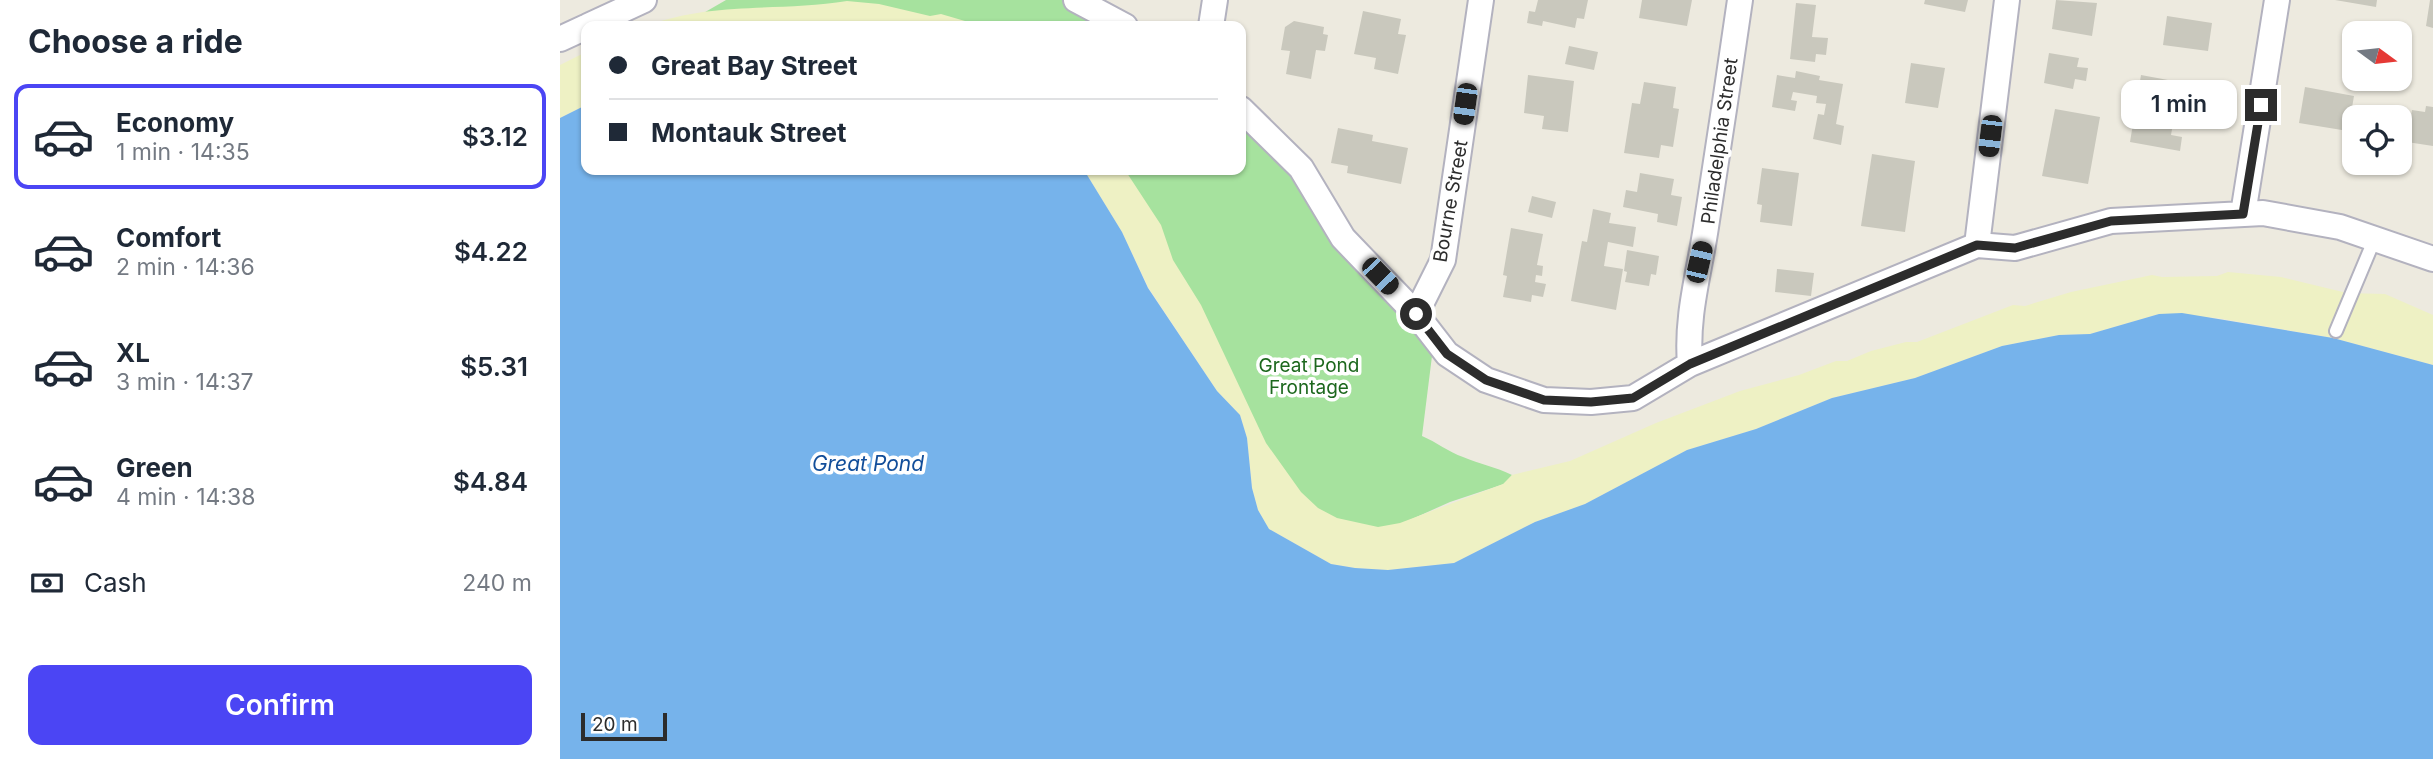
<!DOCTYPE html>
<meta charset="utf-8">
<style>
body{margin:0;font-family:Inter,sans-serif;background:#f6f6f7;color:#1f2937;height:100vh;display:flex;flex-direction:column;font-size:26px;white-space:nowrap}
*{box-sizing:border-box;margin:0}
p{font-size:23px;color:#747a83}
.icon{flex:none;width:38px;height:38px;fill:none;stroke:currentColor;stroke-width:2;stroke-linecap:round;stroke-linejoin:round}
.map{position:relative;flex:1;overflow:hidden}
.panel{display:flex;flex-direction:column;background:#fff;width:560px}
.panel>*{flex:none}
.banner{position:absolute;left:21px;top:21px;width:665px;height:154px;border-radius:14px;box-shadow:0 2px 5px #0004;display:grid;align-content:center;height:154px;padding:0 28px;background:#fff}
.needle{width:46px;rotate:105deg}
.fabs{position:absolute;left:1782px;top:21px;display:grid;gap:14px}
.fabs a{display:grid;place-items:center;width:70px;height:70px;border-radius:14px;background:#fff;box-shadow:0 2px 5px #0004;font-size:35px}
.scale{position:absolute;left:21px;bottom:18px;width:86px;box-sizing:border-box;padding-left:7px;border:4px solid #2c2c2c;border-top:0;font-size:19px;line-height:24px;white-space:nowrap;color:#2c2c2c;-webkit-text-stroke:5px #fff;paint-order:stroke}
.end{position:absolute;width:32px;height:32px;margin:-16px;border:9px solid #2c2c2c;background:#fff;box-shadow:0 0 0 4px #fff}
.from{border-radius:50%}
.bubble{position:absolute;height:49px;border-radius:14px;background:#fff;box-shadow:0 2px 5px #0004;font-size:23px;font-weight:600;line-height:49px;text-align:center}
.car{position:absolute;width:21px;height:42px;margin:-21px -10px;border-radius:9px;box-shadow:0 0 5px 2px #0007;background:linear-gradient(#222 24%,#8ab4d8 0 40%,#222 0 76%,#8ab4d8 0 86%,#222 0)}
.banner b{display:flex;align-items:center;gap:24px;height:66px;font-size:26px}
.banner b+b{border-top:2px solid #e0e1e3}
.banner i{width:18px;height:18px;background:#1f2937}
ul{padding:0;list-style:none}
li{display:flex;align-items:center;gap:21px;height:105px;margin:0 14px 10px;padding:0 14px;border:4px solid transparent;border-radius:14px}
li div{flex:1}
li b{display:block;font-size:26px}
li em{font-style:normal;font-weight:600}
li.active{border-color:#4b45f4}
li>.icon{width:63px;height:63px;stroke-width:1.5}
h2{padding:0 28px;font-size:32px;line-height:84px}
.pay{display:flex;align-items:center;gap:18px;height:77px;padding:0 28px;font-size:26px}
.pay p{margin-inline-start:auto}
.primary-button{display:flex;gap:14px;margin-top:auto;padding:14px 28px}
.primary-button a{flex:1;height:80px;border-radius:14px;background:#4b45f4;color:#fff;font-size:28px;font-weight:600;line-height:80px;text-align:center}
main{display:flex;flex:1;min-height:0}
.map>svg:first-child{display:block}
</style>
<main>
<section class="panel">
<h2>Choose a ride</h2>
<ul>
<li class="active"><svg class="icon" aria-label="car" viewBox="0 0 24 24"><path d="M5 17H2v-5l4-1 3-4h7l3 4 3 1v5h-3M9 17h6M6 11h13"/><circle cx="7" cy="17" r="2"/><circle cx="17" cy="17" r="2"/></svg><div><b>Economy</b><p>1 min · 14:35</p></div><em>$3.12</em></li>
<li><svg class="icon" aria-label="car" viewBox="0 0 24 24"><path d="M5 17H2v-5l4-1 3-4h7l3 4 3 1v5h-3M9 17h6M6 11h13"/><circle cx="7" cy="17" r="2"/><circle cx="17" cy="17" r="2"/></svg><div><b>Comfort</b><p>2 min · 14:36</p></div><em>$4.22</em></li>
<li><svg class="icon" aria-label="car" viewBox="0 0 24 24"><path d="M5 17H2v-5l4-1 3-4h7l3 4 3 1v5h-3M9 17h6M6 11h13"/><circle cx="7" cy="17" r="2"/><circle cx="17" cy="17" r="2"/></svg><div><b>XL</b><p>3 min · 14:37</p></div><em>$5.31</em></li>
<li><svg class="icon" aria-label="car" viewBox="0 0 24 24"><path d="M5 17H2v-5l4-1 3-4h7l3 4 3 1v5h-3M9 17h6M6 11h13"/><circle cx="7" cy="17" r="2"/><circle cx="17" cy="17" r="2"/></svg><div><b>Green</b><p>4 min · 14:38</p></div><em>$4.84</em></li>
</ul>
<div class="pay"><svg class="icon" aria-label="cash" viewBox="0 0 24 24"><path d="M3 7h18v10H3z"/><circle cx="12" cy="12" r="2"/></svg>Cash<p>240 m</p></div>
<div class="primary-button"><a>Confirm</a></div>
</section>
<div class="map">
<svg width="1873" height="759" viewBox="0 0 1873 759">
<rect width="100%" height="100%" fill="#edeadf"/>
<path fill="#a6e29e" d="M166,0H526L567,26H121Z
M681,108L874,340L862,436C876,442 889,452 903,457C920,464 936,467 952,475L944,484L890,502L767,557L555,170H681Z"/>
<path fill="#eef1c4" d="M287,1L319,4L370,16L381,14L422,26H87C151,1 221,12 287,1Z
M26,52V105L0,118V65Z
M524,170H565L601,225L613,260L641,305L706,443L741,492L758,508L777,518L818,527L840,523L943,484L952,475L1010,461L1096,423L1180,391L1239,375L1276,361H1287L1311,351L1346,342H1357L1453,305L1465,306L1511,292L1592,275L1602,277L1657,276L1668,272L1721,277L1787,293L1825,294L1873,315V365L1773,338L1657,318L1599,314L1530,334L1499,335L1442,346L1355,378L1272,398L1196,429L1127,450L1025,504L975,522L894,563L828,570L795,568L771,564L709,529L698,510L692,488L687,438L680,415L657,391L588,287L562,232Z"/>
<path fill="#76b3eb" d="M26,105V170H524L562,232L588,288L657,391L680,415L687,438L692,488L698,510L709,529L771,564L795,568L828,570L894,563L975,522L1025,504L1127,450L1196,429L1272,398L1355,378L1442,346L1499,335L1530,334L1599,314L1622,313L1773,338L1873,365V759H0V118Z"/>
<path fill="#c9c8bd" d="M978,0H1028L1024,19L1017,18L1015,28L983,21L982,26L967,23L969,11L975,12Z
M1082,0H1132L1127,26L1079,18Z
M1365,0H1408L1405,12L1364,4Z
M1496,0L1537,3L1532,36L1492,29Z
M1775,0H1817L1816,7Z
M1870,0H1873V28L1866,26Z
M1236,3L1256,5L1252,37L1268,38L1266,55L1256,54L1255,62L1230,59Z
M803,11L841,19L838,34L846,35L838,74L814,69L816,58L794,54Z
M1607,16L1652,23L1648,51L1603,45Z
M734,21L764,27L763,34L768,35L765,51L756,50L751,79L726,74L730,51L721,50L725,27Z
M1009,46L1038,52L1034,70L1005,64Z
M1489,53L1519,58L1517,67L1528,68L1526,81L1515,79L1513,89L1484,83Z
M1351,63L1385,68L1378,108L1345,103Z
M1236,71L1260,76L1259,80L1283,84L1276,124L1284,126L1281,145L1253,139L1258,114L1264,115L1266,104L1256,103L1257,96L1233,92L1231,100L1237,101L1235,111L1212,107L1217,75L1235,78Z
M968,75L1014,81L1008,132L982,129L984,116L964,113Z
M1581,75L1608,80L1605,98L1617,100L1611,135L1622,137L1620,151L1570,142Z
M1084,82L1116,87L1113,108L1119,109L1113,147L1101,145L1099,158L1064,153L1072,103L1080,104Z
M1745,87L1794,96L1788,131L1739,123Z
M1866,106L1873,107V146L1847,142L1852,110L1865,112Z
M1495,109L1540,117L1528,184L1482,176Z
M778,128L813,135L812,141L848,148L841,184L787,173L788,166L771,163Z
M1312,154L1355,161L1345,232L1301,226Z
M1202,168L1239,173L1232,226L1200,222L1202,205L1197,204Z
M1080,173L1114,179L1111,195L1122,197L1117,226L1097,222L1098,214L1063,207L1066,190L1077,192Z
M972,196L996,202L992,218L968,212Z
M1033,209L1051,213L1049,223L1076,227L1073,247L1048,242L1044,266L1063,269L1056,310L1011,301L1022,241L1027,242Z
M951,228L983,234L977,265L983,266L982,276L976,275L975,282L986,284L983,297L972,295L971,302L943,297L947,276L943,275Z
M1067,250L1099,256L1096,275L1091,274L1089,286L1065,282L1067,272L1064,271Z
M1217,269L1254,273L1251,296L1215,292Z"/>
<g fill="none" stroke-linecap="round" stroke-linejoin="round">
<defs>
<path id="lane" d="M1776,331L1815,238"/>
<path id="street" d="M516,0L565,26
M28,26L84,0
M651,26L655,0
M0,39L26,27
M681,109L741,168L783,238L856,314L887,354L926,380L984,400L1031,402L1073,398L1130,364L1417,245L1455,248L1551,221L1703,213L1780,227L1873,259
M1683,214L1717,0
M1417,245L1447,0
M856,314L883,260L921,0
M1130,364C1126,316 1139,274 1146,227C1158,151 1169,76 1180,0"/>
</defs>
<use href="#lane" stroke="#b3b2bf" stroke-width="16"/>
<use href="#street" stroke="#b3b2bf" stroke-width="28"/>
<use href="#lane" stroke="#fff" stroke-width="12"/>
<use href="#street" stroke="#fff" stroke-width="24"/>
</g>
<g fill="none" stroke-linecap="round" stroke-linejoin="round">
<path stroke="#2c2c2c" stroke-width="9" d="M856,314L887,354L926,380L984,400L1031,402L1073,398L1130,364L1417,245L1455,248L1551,221L1683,214L1701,105"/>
</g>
<g text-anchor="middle" stroke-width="7" stroke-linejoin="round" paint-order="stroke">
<g font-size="19" fill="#2c2c2c" stroke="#fff">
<text transform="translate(1159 141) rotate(-82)" y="7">Philadelphia Street</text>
<text transform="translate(890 201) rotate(-80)" y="7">Bourne Street</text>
</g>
<g font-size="19" fill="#1d681e" stroke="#fff">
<text x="749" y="372">Great Pond<tspan x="749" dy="22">Frontage</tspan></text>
</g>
<g font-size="21" font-style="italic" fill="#124e9a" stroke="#fff">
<text x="308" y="471">Great Pond</text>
</g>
</g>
</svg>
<div class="fabs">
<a><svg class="needle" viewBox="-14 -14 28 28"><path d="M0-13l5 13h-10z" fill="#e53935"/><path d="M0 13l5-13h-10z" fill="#747a83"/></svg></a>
<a><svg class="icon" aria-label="locate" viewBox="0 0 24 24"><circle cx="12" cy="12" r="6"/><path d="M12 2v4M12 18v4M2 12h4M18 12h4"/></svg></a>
</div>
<div class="scale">20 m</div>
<i class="end from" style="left:856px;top:314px"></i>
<i class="end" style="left:1701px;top:105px"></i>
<div class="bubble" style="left:1561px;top:80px;width:116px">1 min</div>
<i class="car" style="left:905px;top:104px;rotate:188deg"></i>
<i class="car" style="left:1430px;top:136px;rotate:187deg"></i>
<i class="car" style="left:1139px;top:262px;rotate:13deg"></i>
<i class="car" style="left:820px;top:276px;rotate:136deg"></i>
<div class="banner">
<b><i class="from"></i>Great Bay Street</b>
<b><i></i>Montauk Street</b>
</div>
</div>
</main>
